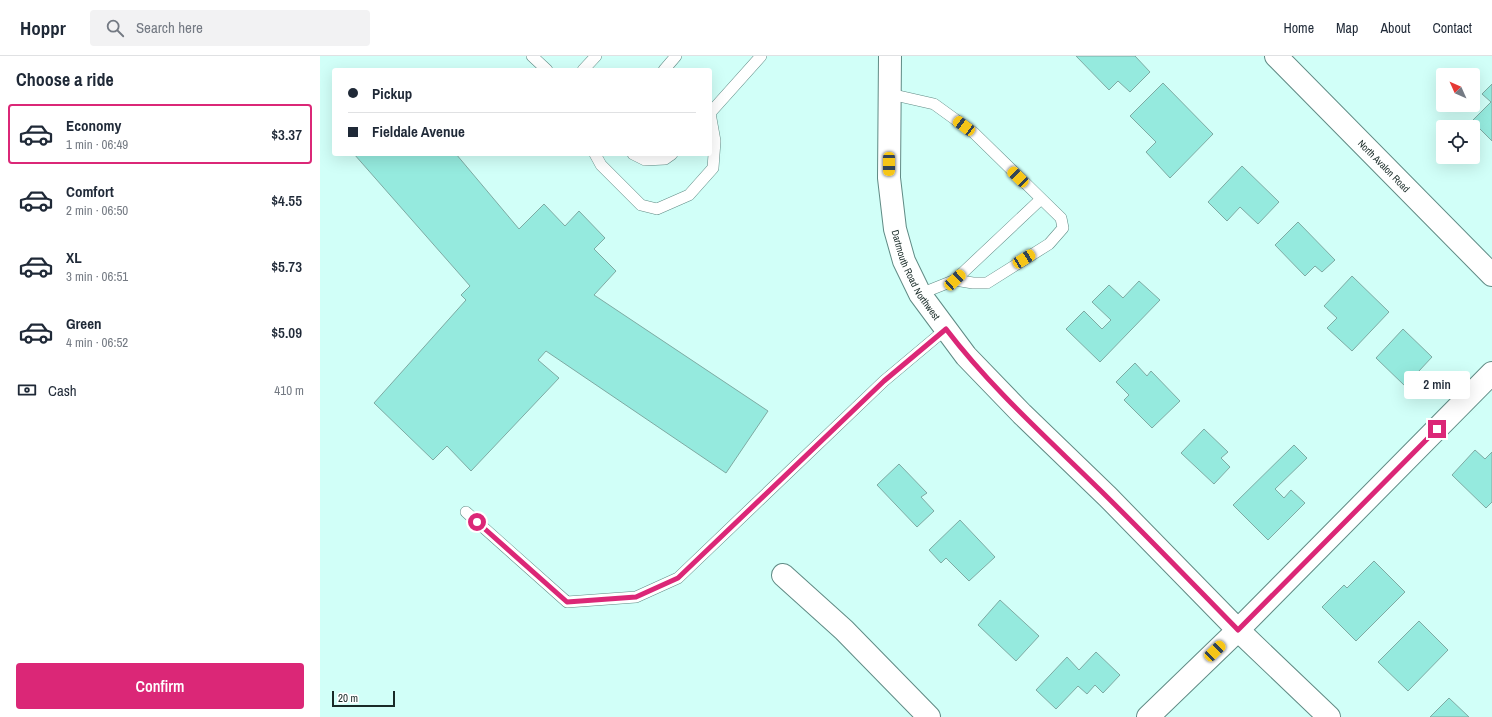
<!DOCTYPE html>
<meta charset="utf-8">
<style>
body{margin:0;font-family:"Archivo Narrow",sans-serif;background:#f2f2f3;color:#1f2937;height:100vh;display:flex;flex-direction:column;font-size:15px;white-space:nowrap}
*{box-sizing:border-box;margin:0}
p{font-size:13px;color:#747a83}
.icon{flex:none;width:22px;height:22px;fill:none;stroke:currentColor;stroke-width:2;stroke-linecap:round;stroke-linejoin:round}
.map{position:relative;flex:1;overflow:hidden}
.side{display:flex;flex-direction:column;background:#fff;width:320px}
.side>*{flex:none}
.top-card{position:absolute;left:12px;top:12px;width:380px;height:88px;border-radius:4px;box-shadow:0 4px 16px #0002;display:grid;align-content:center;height:88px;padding:0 16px;background:#fff}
.needle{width:26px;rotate:315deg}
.fabs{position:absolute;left:1116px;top:12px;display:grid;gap:8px}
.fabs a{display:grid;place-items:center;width:44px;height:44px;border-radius:4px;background:#fff;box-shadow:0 4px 16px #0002;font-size:20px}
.scale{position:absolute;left:12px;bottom:10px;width:63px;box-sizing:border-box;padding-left:4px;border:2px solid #182a27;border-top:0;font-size:11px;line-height:14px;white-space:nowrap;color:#182a27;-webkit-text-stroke:3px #fff;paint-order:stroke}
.end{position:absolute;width:18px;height:18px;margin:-9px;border:5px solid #db2777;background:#fff;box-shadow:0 0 0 2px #fff}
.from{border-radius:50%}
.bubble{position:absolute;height:28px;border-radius:4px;background:#fff;box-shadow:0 4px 16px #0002;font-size:13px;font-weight:600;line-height:28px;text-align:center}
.car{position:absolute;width:12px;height:24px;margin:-12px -6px;border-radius:5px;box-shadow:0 0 3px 1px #0007;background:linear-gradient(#f5c518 24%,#345 0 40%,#f5c518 0 76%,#345 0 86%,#f5c518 0)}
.top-card b{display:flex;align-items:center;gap:14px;height:38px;font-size:15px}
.top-card b+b{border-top:1px solid #e0e1e3}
.top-card i{width:10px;height:10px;background:#1f2937}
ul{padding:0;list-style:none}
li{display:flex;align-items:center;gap:12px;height:60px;margin:0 8px 6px;padding:0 8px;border:2px solid transparent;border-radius:4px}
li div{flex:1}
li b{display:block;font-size:15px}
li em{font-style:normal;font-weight:600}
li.on{border-color:#db2777}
li>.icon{width:36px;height:36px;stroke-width:1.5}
h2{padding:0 16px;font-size:18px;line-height:48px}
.pay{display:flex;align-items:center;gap:10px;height:44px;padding:0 16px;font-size:15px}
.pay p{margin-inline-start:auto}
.action{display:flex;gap:8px;margin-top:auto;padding:8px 16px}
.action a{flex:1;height:46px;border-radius:4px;background:#db2777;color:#fff;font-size:16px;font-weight:600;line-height:46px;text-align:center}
header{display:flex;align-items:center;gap:24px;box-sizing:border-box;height:56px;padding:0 20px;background:#fff;border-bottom:1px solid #e0e1e3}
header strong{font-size:19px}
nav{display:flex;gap:22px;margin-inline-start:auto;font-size:14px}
.search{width:280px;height:36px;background:#f2f2f3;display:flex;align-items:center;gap:10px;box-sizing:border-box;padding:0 14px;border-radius:4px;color:#747a83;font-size:15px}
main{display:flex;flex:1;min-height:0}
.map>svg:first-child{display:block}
</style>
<header>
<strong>Hoppr</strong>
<div class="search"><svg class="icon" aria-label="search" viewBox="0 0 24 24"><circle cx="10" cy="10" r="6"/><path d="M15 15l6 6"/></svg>Search here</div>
<nav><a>Home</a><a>Map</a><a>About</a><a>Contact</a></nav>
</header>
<main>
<section class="side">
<h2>Choose a ride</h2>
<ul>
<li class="on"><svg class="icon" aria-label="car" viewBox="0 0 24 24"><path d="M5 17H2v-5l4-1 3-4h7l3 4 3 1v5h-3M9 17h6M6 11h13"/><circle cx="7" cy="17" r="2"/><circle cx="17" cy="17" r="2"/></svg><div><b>Economy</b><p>1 min · 06:49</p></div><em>$3.37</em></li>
<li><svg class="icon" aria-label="car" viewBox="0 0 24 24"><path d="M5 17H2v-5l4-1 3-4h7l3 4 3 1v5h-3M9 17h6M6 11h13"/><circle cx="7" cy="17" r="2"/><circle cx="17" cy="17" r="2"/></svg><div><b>Comfort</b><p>2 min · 06:50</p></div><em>$4.55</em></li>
<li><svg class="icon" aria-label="car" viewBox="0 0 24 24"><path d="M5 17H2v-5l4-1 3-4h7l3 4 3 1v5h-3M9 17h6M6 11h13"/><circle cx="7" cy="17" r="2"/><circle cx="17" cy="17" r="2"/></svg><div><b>XL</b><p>3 min · 06:51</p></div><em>$5.73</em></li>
<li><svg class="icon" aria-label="car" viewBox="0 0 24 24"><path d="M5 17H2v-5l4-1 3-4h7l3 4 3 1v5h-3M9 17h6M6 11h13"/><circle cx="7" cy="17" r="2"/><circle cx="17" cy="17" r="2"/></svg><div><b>Green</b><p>4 min · 06:52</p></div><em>$5.09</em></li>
</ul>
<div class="pay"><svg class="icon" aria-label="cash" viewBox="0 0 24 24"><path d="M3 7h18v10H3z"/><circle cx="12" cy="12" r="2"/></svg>Cash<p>410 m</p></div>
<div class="action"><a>Confirm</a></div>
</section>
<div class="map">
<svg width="1172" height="661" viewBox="0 0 1172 661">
<rect width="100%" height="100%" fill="#d1fff8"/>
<path fill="#95eade" stroke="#7eaaa3" d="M756,0H815L830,16L810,36L798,25L789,34Z
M843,27L893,78L850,122L826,96L836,86L810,60Z
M1172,28V85L1152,65L1171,46L1162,38Z
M34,98H136L199,173L224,148L245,170L259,155L285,182L274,193L296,215L274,239L448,355L406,417L226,295L218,304L239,322L151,415L127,390L113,404L54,347L146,244L141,239L150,230Z
M922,110L959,146L938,168L920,151L907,165L888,146Z
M978,166L1015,204L1002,216L995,210L985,220L955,189Z
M1032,220L1069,256L1032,295L1007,272L1017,262L1004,250Z
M819,225L840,244L780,306L746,273L764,255L782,273L791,264L772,246L789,229L803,242Z
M1083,273L1112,301L1085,330L1056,302Z
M815,307L827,320L831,315L860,345L832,372L804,344L809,339L796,326Z
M884,373L908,396L901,402L910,411L894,428L861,397Z
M974,389L987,402L955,433L964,442L971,434L985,447L948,484L913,449Z
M1155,394L1165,403L1172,396V446L1166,452L1132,419Z
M579,408L607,437L601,441L614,455L597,471L557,429Z
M640,464L675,501L649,525L626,502L621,507L609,494Z
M1054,505L1085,536L1036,585L1002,551L1024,529L1027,532Z
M680,544L719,580L696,605L658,569Z
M1099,565L1128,594L1088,635L1058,606Z
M776,596L800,619L783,637L775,629L767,638L758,630L736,653L716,634L747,601L759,614Z
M1129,642L1149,661H1110Z"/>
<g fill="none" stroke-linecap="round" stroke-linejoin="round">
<defs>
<path id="service" d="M212,0L227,14
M263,14L276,0
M344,14L356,0
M570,38L614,48L654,77L741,162L743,172L729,188L667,227H653L635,224L600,238
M390,57L441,0
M275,98L281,109L321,149L337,153L369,139L393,112L395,85L390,57
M313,98L325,104L345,103L352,98
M635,224L721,143
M146,456L247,546L316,541L358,522L564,325L626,273"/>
<g id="minor">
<path id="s1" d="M570,0L569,122L575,173L584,205L600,238L646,300L702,358L788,441L918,574L1009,661"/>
<path id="s2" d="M956,0L1172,219"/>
<path d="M463,519L524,574L609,661"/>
<path d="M828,661L918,574L1172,317"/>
</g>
</defs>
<use href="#service" stroke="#608b85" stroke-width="12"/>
<use href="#minor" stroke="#608b85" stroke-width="24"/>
<use href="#service" stroke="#fff" stroke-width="11"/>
<use href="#minor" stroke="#fff" stroke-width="22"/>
</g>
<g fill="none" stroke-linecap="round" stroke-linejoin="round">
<path stroke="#db2777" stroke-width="5" d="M157,466L247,546L316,541L358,522L564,325L626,273C671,332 726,381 779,433C826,479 872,527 918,574L1117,373"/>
</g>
<g text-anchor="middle" stroke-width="4" stroke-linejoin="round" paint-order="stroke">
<g font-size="10" fill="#182a27" stroke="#fff">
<text dy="4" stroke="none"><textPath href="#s2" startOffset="154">North Avalon Road</textPath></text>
<text dy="4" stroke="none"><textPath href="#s1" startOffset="224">Dartmouth Road Northwest</textPath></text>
</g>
</g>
</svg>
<div class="fabs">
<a><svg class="needle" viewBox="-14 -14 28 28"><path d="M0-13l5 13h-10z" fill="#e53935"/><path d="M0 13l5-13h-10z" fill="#747a83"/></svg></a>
<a><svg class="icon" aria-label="locate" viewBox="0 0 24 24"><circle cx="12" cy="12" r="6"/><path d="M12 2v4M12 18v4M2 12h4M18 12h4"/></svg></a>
</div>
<div class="scale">20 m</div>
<i class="end from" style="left:157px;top:466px"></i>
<i class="end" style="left:1117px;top:373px"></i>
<div class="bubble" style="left:1084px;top:315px;width:66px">2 min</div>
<i class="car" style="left:644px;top:70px;rotate:307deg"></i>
<i class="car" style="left:569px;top:108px;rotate:180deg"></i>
<i class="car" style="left:698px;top:121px;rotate:314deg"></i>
<i class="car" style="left:704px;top:203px;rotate:58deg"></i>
<i class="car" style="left:635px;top:224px;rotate:47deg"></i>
<i class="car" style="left:895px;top:595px;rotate:46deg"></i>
<div class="top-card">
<b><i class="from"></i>Pickup</b>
<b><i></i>Fieldale Avenue</b>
</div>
</div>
</main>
